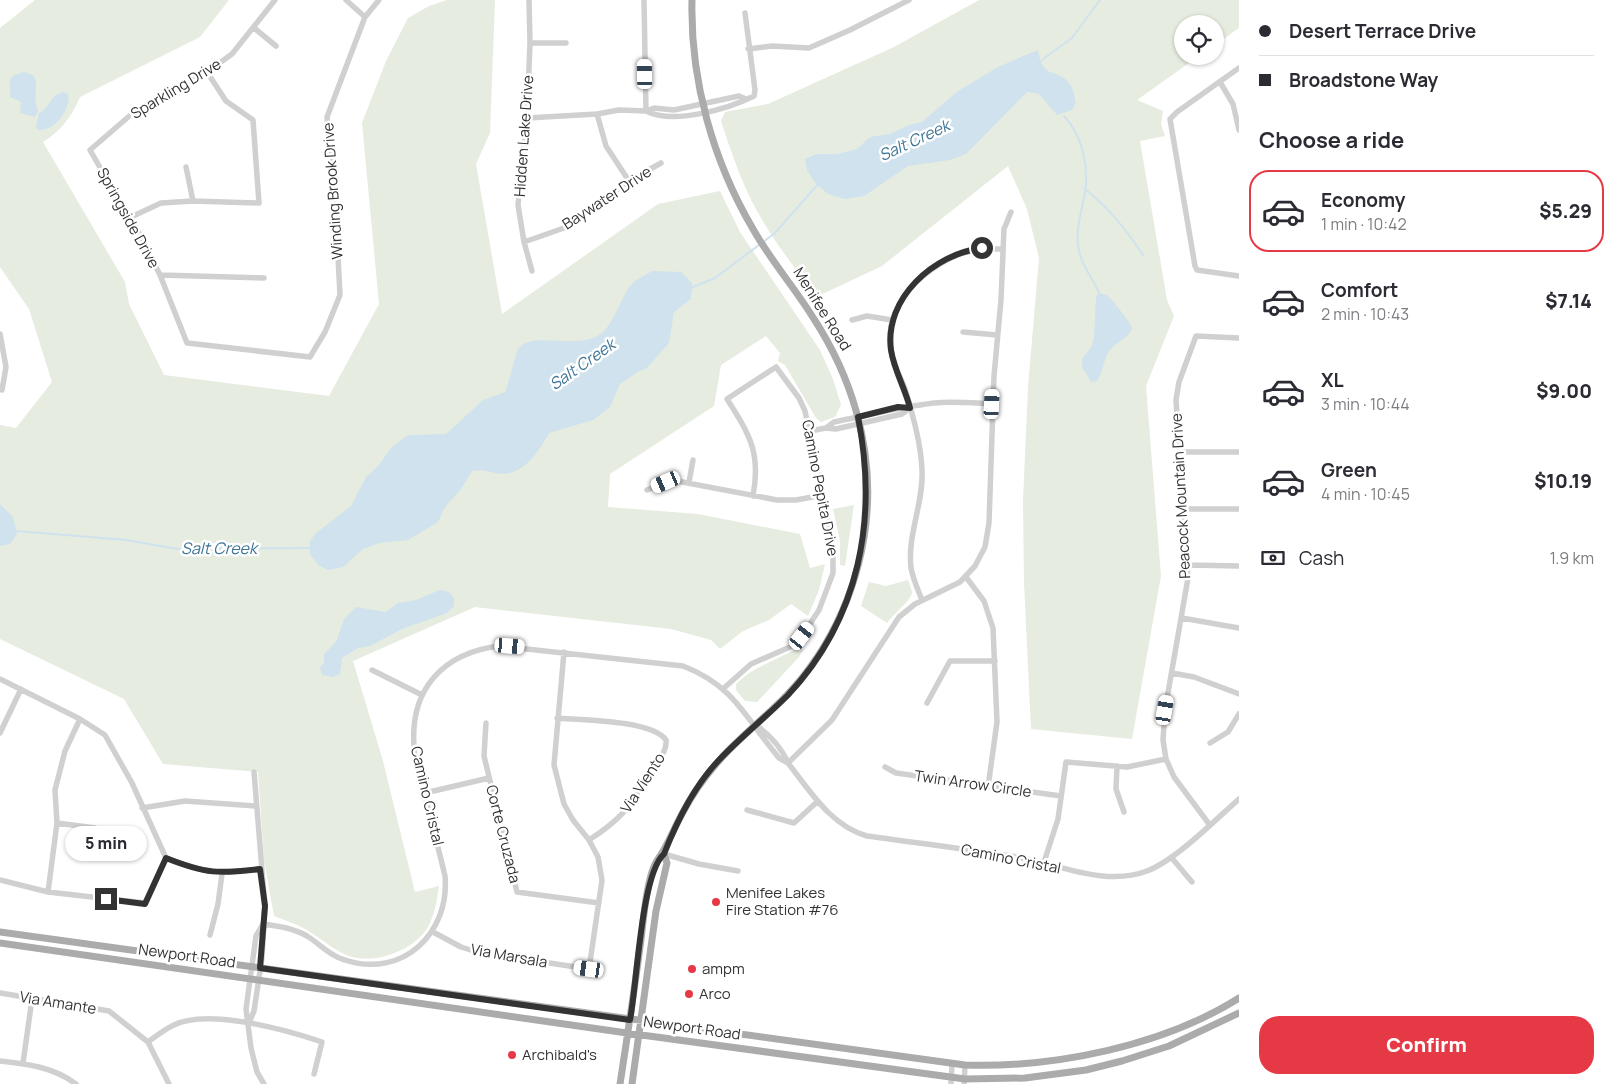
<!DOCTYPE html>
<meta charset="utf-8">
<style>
body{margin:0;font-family:Manrope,sans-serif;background:#f2f2f3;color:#2b2b33;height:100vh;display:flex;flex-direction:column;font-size:19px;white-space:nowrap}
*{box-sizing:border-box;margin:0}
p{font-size:16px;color:#7c7c81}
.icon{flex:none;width:28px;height:28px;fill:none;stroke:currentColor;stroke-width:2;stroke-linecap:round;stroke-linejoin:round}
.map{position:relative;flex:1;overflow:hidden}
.drawer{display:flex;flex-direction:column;background:#fff;width:375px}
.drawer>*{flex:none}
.top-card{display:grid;align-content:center;height:110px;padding:0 20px;background:#fff}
.buttons{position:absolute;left:1174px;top:15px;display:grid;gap:10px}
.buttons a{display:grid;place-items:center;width:50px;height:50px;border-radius:50%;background:#fff;box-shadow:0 1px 4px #0004;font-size:25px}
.end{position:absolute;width:22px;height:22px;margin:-11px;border:6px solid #333;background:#fff;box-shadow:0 0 0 2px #fff}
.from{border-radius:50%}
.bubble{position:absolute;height:35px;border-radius:18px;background:#fff;box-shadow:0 1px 4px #0004;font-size:16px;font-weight:800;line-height:35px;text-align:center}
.car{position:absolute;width:15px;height:30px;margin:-15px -8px;border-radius:6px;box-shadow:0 0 4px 1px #0007;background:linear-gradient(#fff 24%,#345 0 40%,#fff 0 76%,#345 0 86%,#fff 0)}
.top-card b{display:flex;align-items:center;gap:18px;height:48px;font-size:19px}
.top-card b+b{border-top:1px solid #e1e1e2}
.top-card i{width:12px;height:12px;background:#2b2b33}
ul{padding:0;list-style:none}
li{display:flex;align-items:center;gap:15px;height:82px;margin:0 10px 8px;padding:0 10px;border:2px solid transparent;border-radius:20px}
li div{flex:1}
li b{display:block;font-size:19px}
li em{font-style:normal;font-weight:800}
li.on{border-color:#e63946}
li>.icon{width:45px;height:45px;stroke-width:1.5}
h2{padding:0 20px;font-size:22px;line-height:60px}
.pay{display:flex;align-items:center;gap:12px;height:55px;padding:0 20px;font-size:19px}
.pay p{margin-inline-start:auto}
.cta{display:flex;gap:10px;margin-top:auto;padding:10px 20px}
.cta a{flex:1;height:58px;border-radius:20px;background:#e63946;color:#fff;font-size:20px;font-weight:800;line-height:58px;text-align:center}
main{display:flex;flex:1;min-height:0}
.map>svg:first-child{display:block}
</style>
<main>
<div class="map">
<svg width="1239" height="1084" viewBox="0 0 1239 1084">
<rect width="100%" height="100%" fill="#fff"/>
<path fill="#e6ecdf" d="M35,0H229L200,37L80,97C72,116 61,131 43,142L125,282L129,304L164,375L329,396L379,304L362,123L386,61L408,18L429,6L447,0H495L490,133L476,164L502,314L658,204L720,191L740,232L820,350L833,379L841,405L835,417L821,422L816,418L785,365L778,361L780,353L766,336L721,365L714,406L610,474L608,507L698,514L800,534L810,568L825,564L819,590L808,616L791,604L769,620L743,631L720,649L711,640L671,629L475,607L353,661L383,761L415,892L439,886C437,900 435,914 428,927C415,949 381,962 357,958C337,955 320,936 303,928C294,923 284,920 274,916L264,860L258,772L163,764L124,699L0,639V425L16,428L52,382L29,309L0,267V28Z
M979,0H1239V28L1215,45V24H1182V56H1199L1137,100L1163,111L1161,124L1165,136L1140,141L1167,300L1174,316L1146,386L1161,576L1132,739L1031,729L1024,583L1023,501L1028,387L1039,258L1027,209L1008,166L882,266L816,297C796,269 774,242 757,211C741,182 731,151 721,121L725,112L768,104L894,47Z
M854,505L845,566L840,565V541L833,509Z
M908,580C909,583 911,588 912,592C913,599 892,615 887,623L861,606L869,582L886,586Z
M799,647L803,650L799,657L757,702L745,701L736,690V684C754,666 778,660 799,647Z"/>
<path fill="#cfe2ee" d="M1038,50C1043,82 1056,66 1069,83C1073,87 1074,97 1076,102L1072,110L1057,115L1039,94L1027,92L966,154L950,160L908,166L864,196L845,199L828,194L815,183L807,170L805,159L816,154H837L857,149L870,137L890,134L909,125L922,122L958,91L998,67Z
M24,72L33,75C40,82 32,97 38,111L35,117L20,113L21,102L10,97C11,82 4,77 24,72Z
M63,92L68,94C71,109 55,132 38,130L36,127L39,113C48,110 50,95 63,92Z
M652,271L681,272L692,283L691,299L674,312L669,343L646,369L639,371L620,384L610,407L593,420L549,433C538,453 521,479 495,473C485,471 483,470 472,471L461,489L445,507L438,522L408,540L379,543L363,549L343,567L328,570L318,565L310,554V541L315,534L351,506L366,477L378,466L392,447L408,435L446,434L483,400L505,392C510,381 514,355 519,348C533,330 581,352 603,332C616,320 624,290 633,283C638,278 646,275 652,271Z
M1099,293L1107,295C1112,300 1132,323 1132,329C1127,339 1116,342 1109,351C1103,361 1103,373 1097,381L1091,382L1082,367V359L1092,346L1094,337L1096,297Z
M0,504L13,517L17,534L10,544L0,546Z
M440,590L449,592L454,598V606L447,613L402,629L370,646L358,648L342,658L340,674L333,677L322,675L320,668L324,663V654L336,642L344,619L356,607L386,612L398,603L416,600Z"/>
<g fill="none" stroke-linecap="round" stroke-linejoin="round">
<path stroke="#cfe2ee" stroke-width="2" d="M1039,62L1072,38L1100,0
M1064,116C1082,135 1089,166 1085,192C1082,210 1076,227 1078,245C1080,264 1093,278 1100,295
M1085,189C1109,208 1126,229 1143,255
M691,288L715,278L775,233L819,183
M17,531L126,540L177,549L311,548"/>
<path stroke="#d0d0d0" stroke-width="5.5" d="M275,0L232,54L207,72L134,112L90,150L118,199L131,217L160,275L187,343L310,357L325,332L340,295L337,237L327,117L365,17L379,0
M346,0L365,17
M529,0L530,43L527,118L518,205L524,242L532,271
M644,0L646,111
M254,28L276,46
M530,43H566
M748,49L772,46L809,48L850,30L909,0
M1239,68L1177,112L1170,119L1195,266L1197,270L1239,276
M1220,82L1233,104L1239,130
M646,111C673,125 728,109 754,96L755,90L745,13
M597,114L606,146L629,181
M527,118L597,114L619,110L646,111L654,108L674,110L739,96L746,99
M186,167L193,201
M131,217L161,203L193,201L259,203L253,120L226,101L207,72
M524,242L564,228L629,181L661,163
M160,275L264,278
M852,320L867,316L892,320
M963,332L997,335
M0,334L6,367L2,390L0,389
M826,428L836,429L902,414L910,408
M810,431L826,428L834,422C868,415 900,407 934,403C953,401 973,403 992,404
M1180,452H1239
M689,482L693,460
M647,490L666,482L677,481L777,500H796L823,495
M1184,509H1239
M1188,565L1239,566
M966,577L984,601L993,628L997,722L988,787
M922,600C918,590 913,579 911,568C907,535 924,502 922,470C921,444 913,416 906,392C903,381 896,371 893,360C883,327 898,297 923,276C951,254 968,248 1003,249
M1182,618L1239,628
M372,670L422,695
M1172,673L1194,677L1239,694
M0,679L80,719L105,735L132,783L166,858C206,874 219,874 261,869
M724,688L751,664L790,647L802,636L819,610L833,573V546L805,411L799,398L776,367L727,399C750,435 761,453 753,496
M927,703L950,661H995
M557,718C582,720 652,720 666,740C667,752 659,758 653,768C630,804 628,815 589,840
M486,723L484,756L517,892L599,903
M757,726C770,735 782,749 788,763C810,791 831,826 867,836C917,843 967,849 1017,857C1058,864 1105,887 1147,871C1176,860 1215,820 1239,799
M0,733L21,689
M1210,743L1228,732L1239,714
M788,763L832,720L899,617L915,604L960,582L975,566L985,547L989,523L994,376L1001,300L1004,229L1011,212
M1117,766L1116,789L1124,812
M885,767L896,773L1061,796
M425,793L489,778
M142,808L185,801L256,806
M747,810L794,823L818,801
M57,823L95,828
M1209,824L1174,777L1166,759L1163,740L1165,710L1188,578L1176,400L1179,382L1196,336L1239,338
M664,854L699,864L738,871
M1171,857L1192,882
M1044,862L1058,819L1066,762L1127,767L1166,759
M0,880L48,892L145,903L166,858
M48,892L57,823L55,790L65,751L80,719
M263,924C278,926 293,928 307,936C320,944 330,956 345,960C403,979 450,933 445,876C438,846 430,817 423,787C420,774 414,760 414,746C410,689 443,653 499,646L683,666C735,686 746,719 779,758L788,763
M263,924L256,936L246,1009L251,1048L257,1072L264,1084
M433,932L461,947L477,952L589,969L602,880L598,857L589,840L573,820L564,804L554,765L564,652
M210,935L218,904L222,874
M0,993L109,1011L148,1042L169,1084
M249,1023L254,1011L262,958L265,907L254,772
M148,1042C156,1036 165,1029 174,1025C209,1008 287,1030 322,1042L314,1074
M0,1061C28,1064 53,1067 76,1084
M23,1063L32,999
M951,1084L952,1064
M964,1084L965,1065"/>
<path stroke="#ababab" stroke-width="7" d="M0,932L965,1065C1054,1068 1163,1046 1239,998
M0,943L627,1033L965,1079L1025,1078L1086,1070L1122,1061L1169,1046L1239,1013
M620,1084C627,1038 634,993 640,947C643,927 646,875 658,859C668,845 674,828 683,812C692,795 704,778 717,763C738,738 764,719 786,696C833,647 862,580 867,512C872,444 851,376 814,319C795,288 771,261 753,229C713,161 690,80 692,0
M632,1084L656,911L667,863L664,854"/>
</g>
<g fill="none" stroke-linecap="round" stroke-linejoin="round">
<path stroke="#333" stroke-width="6" d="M106,899L145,904L166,858C206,874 219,874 260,869L265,906L260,968L630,1020C637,985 641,874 664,854C677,821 694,786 719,760C741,737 766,717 788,695C860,618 878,518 858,417L898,407L910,408C905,388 894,370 891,350C884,298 934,254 982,248"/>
</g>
<g fill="#e63946" stroke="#fff" stroke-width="2">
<circle cx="716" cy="902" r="5"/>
<circle cx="692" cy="969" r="5"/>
<circle cx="689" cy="994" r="5"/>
<circle cx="512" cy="1055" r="5"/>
</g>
<g text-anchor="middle" stroke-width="5" stroke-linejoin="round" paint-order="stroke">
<g font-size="15" fill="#333" stroke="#fff">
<text transform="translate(176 89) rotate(-31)" y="5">Sparkling Drive</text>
<text transform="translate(524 136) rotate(-86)" y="5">Hidden Lake Drive</text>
<text transform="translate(333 191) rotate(-94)" y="5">Winding Brook Drive</text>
<text transform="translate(607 198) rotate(-33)" y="5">Baywater Drive</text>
<text transform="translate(128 218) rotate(61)" y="5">Springside Drive</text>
<text transform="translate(822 309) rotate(58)" y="5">Menifee Road</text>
<text transform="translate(820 488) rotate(79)" y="5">Camino Pepita Drive</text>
<text transform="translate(1181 496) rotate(-93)" y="5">Peacock Mountain Drive</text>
<text transform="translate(643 783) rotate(-57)" y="5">Via Viento</text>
<text transform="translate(973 784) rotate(8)" y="5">Twin Arrow Circle</text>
<text transform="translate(427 796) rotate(77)" y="5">Camino Cristal</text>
<text transform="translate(503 834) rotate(76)" y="5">Corte Cruzada</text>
<text transform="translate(1011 859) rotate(11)" y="5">Camino Cristal</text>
<text transform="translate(187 956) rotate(8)" y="5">Newport Road</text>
<text transform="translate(509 956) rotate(10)" y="5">Via Marsala</text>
<text transform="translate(58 1003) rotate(9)" y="5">Via Amante</text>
<text transform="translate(692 1028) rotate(8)" y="5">Newport Road</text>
</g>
<g font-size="15" fill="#333" stroke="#fff" text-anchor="start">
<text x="726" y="898">Menifee Lakes<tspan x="726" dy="17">Fire Station #76</tspan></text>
<text x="702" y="974">ampm</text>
<text x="699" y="999">Arco</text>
<text x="522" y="1060">Archibald's</text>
</g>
<g font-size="16" font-style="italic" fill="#3f7597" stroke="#fff">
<text transform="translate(914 140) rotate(-25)" y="6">Salt Creek</text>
<text transform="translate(582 364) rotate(-35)" y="6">Salt Creek</text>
<text x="219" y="554">Salt Creek</text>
</g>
</g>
</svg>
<div class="buttons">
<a><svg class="icon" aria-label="locate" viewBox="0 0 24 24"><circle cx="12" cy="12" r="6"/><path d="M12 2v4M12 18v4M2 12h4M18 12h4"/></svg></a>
</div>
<i class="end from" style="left:982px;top:248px"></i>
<i class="end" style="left:106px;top:899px"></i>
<div class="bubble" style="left:65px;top:826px;width:82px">5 min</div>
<i class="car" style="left:645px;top:74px;rotate:359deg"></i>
<i class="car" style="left:992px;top:404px;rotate:3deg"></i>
<i class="car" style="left:666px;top:482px;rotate:247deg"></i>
<i class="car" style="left:802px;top:636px;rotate:37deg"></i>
<i class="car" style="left:510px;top:646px;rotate:94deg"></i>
<i class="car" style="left:1165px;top:710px;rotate:10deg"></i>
<i class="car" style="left:589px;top:969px;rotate:278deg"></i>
</div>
<section class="drawer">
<div class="top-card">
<b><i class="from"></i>Desert Terrace Drive</b>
<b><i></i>Broadstone Way</b>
</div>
<h2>Choose a ride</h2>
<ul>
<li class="on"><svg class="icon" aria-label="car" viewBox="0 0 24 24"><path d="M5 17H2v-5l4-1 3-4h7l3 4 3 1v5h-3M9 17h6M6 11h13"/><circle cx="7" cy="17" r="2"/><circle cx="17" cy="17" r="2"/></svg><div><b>Economy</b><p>1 min · 10:42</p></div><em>$5.29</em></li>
<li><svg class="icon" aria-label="car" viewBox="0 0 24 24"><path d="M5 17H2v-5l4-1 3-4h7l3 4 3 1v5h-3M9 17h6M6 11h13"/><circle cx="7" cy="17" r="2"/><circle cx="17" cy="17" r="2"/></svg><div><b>Comfort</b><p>2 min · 10:43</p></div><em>$7.14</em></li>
<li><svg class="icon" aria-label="car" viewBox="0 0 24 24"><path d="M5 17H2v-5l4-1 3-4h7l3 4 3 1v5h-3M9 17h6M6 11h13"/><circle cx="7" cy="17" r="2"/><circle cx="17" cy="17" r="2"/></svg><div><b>XL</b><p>3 min · 10:44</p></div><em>$9.00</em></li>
<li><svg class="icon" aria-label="car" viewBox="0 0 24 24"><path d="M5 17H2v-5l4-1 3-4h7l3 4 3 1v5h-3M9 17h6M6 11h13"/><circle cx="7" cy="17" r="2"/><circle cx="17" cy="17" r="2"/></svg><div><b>Green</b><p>4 min · 10:45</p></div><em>$10.19</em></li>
</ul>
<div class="pay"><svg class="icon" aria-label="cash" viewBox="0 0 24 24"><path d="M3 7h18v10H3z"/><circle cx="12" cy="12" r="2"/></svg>Cash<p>1.9 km</p></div>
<div class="cta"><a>Confirm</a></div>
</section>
</main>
